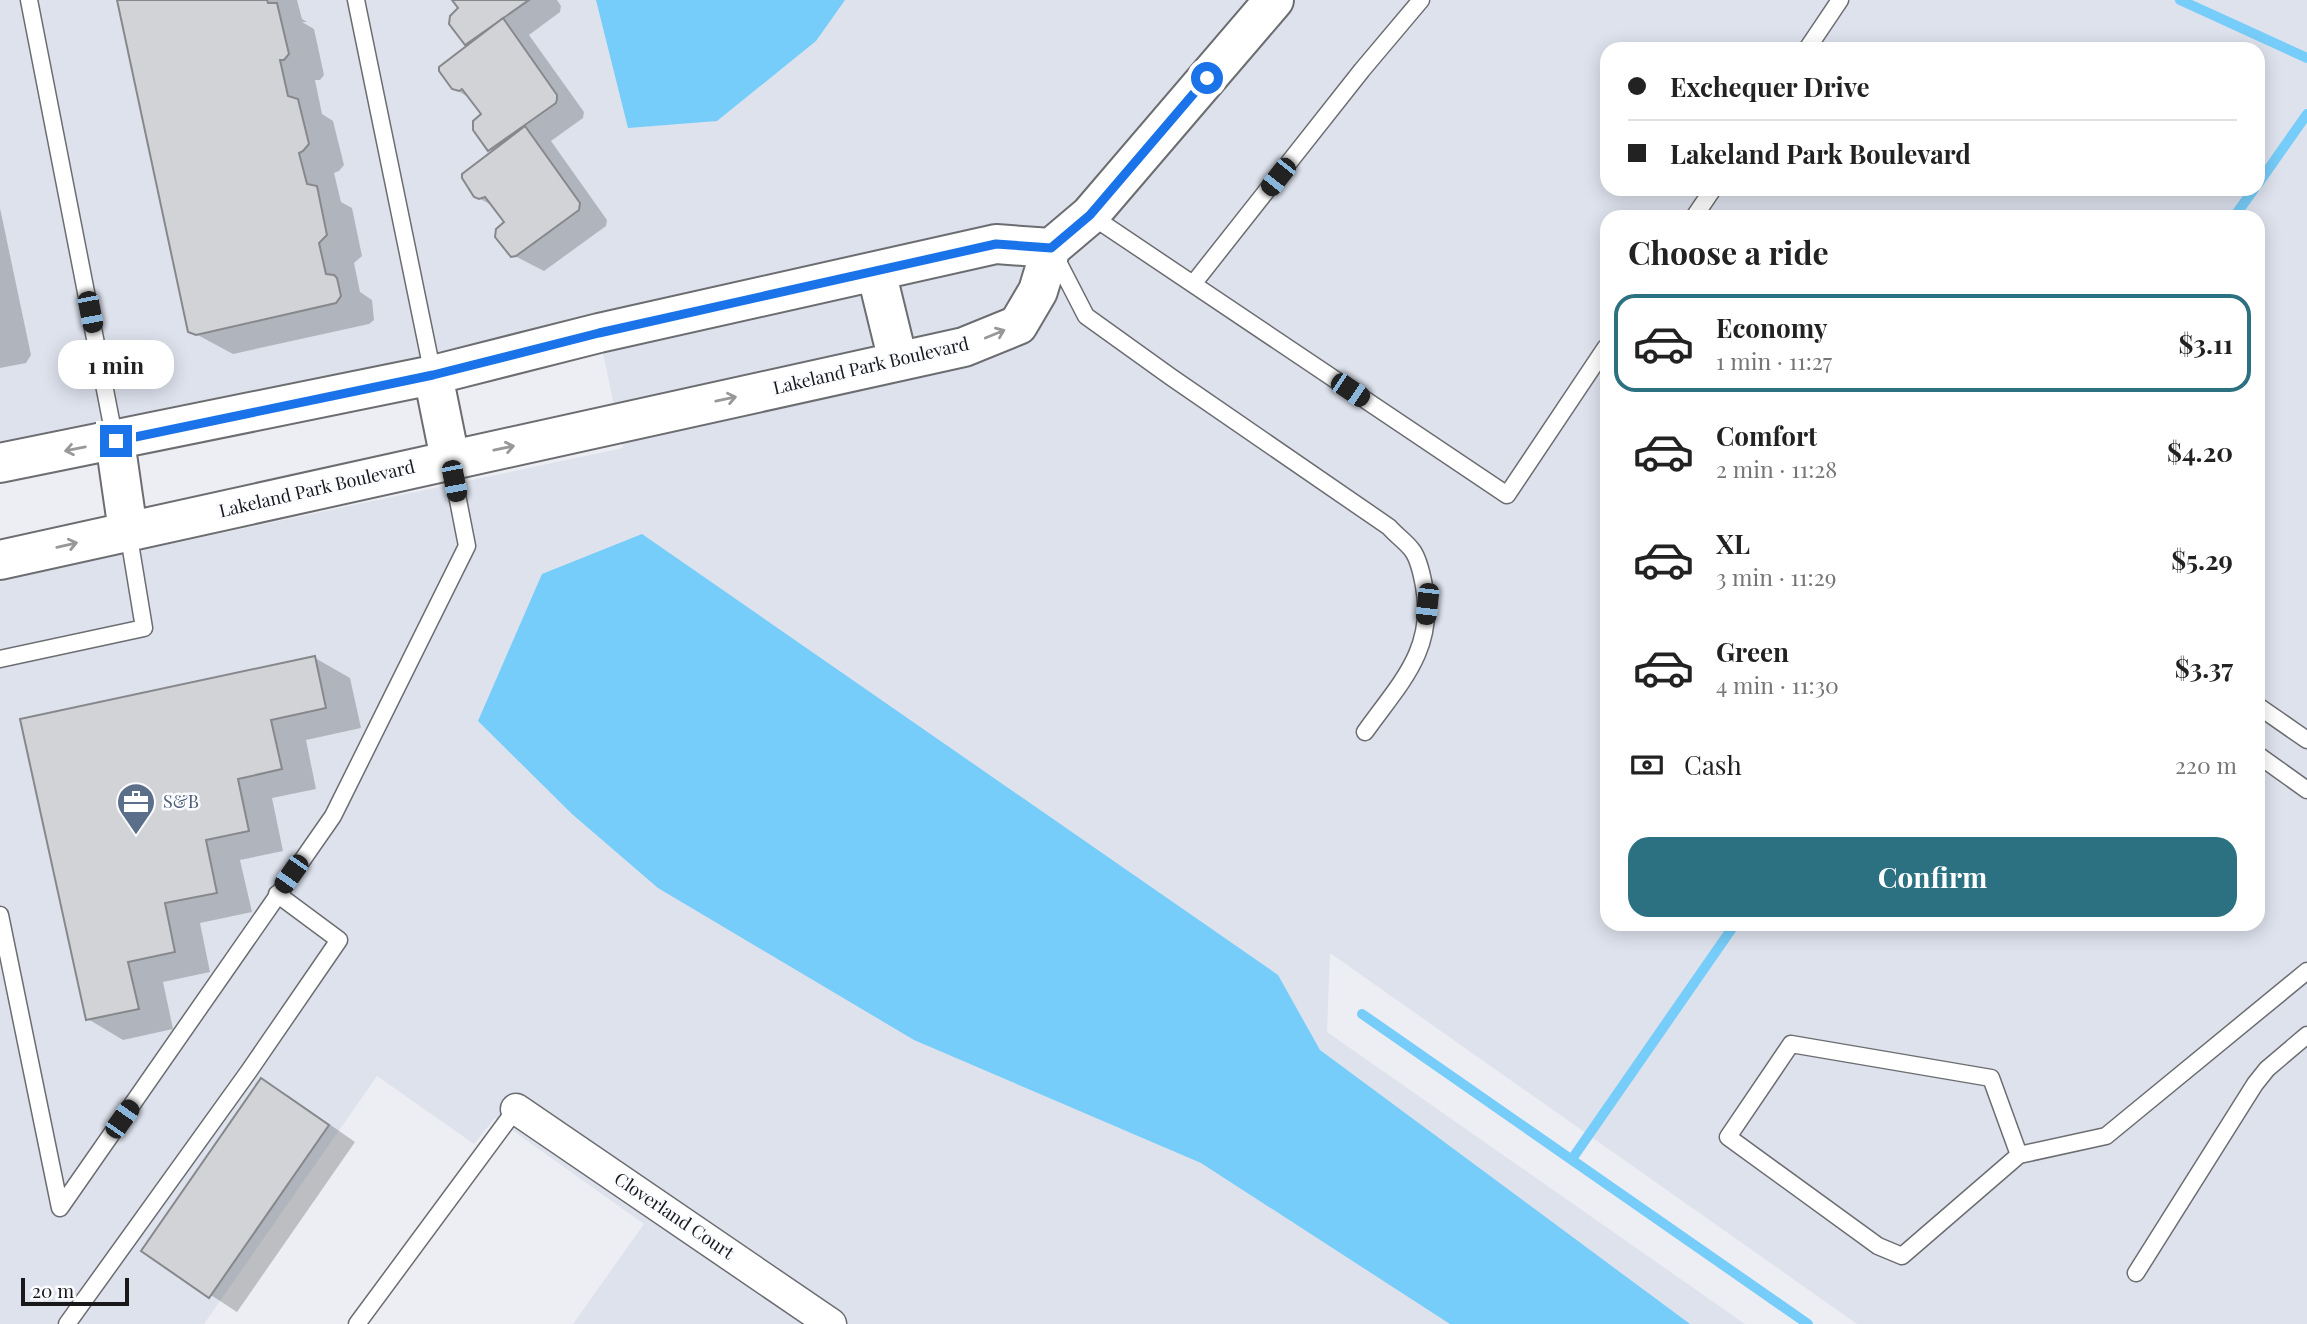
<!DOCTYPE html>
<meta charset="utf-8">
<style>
body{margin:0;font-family:"Playfair Display",serif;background:#f6f6f6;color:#222;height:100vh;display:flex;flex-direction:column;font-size:26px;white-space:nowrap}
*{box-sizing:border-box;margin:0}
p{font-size:23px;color:#767676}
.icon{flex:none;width:38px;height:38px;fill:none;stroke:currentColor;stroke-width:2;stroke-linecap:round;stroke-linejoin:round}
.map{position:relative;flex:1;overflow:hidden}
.sheet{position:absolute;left:1600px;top:210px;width:665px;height:721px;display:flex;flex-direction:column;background:#fff;border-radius:21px;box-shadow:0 4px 18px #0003}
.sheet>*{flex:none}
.hud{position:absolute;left:1600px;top:42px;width:665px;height:154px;border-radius:21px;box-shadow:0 4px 18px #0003;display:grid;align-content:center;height:154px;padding:0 28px;background:#fff}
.scale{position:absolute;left:21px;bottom:18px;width:108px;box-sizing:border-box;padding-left:7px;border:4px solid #19191b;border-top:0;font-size:19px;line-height:24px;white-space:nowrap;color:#19191b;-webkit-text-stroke:5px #fafcff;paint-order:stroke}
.end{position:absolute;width:32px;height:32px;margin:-16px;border:9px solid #1a73e8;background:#fff;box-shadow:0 0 0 4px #fff}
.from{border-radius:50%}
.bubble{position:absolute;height:49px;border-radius:21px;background:#fff;box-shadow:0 4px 18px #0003;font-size:23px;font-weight:700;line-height:49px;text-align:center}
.car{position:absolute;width:21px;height:42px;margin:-21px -10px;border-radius:9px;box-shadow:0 0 5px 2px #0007;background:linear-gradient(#222 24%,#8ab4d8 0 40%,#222 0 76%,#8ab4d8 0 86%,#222 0)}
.hud b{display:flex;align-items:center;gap:24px;height:66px;font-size:26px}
.hud b+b{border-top:2px solid #e0e0e0}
.hud i{width:18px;height:18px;background:#222}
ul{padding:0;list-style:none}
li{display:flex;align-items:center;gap:21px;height:98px;margin:0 14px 10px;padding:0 14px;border:4px solid transparent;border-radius:21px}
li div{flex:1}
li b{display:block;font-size:26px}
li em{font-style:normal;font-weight:700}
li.on{border-color:#2c7181}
li>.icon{width:63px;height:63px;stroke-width:1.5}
h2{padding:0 28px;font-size:32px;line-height:84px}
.pay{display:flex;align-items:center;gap:18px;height:77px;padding:0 28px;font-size:26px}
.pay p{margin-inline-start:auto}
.primary-button{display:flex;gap:14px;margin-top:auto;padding:14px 28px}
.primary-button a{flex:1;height:80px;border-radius:21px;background:#2c7181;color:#fff;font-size:28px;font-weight:700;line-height:80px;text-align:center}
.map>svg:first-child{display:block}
</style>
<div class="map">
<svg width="2307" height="1324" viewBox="0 0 2307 1324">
<rect width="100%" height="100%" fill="#edeef3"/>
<path fill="#dde2ed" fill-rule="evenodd" d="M0,0H2307V1324H1857L1330,953L1327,1032L1745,1324H573L644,1224L495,1118L474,1144L377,1076L204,1324H0V580L623,448L599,334L0,463ZM1606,49H2258V189H1606ZM1606,217H2258V924H1606Z"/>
<path fill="#77cdf9" d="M596,0H845L816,41L717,121L628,128Z
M642,534L1278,975L1320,1050L1690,1324H1450L1201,1163L914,1040L658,888L572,814L478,721L542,574Z"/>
<path fill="#0003" d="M118,0H297L302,19L307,22H302L314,29L324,75L320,80H315L322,114L333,121L344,165L339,171L334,173L341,202L352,208L362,256L354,263L360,292L372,300L374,320L369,324L233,354L192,332Z
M454,0H557L561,6L560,12L529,35L584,112L583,118L551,141L607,220L606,226L544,271L509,253L506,223L495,207L475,196L464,178L465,172L492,152L474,129L483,115L471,99L455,89L441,70L442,64L468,46L451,23L460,8Z
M0,208L31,355L26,363L0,368Z
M315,658L350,678L361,728L306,740L316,789L272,798L283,851L240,860L252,912L200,923L210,972L163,982L173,1029L123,1040L88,1019L22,721Z
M262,1080L289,1096L355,1142L237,1312L143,1251Z"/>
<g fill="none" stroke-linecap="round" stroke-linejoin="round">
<path stroke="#77cdf9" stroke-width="10" d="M2180,0L2307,58
M2258,184L2307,114
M2234,217L2254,189
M1362,1014L1808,1324
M1572,1159L1735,924"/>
</g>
<path fill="#d1d3d7" stroke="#87888c" stroke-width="2" d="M117,0H267L268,3H277L289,54L284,60H280L288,96L298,99L309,144L303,151L299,153L307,184L317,186L327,235L319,243L326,274L334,275L337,278L341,296L336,303L196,335L188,332Z
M452,0H529L465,45L449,24L450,16L458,8Z
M503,18L557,95V99L556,103L488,151L473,130V121L481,114L462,89L459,91L452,89L439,71V67Z
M525,126L580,203L579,210L516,256L511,257L495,237L496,229L504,222L485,197L479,199L474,197L462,178V174Z
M315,656L326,708L271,720L282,769L238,779L249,831L206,840L217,893L165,903L175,952L128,962L139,1009L86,1020L20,719Z
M261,1078L329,1125L209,1298L141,1251Z"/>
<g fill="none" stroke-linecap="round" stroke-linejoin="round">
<defs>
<path id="lane" d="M29,0L115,441
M356,0L433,375
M1807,49L1840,0
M1090,215L1507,495L1606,347
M1694,217L1713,189
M1054,254L1086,316L1171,377L1389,527C1396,535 1406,542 1412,550C1419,559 1422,575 1424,586C1436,650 1399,684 1365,732
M1193,284L1362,70L1421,0
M0,659L144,628L128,531
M2258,706L2307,740
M2258,755L2307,790
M0,915L60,1208L333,816L467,546L450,459
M2019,1155L1991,1078L1791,1044L1728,1137L1878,1246L1902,1256L2019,1155L2106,1136L2307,971
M2136,1273L2255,1084L2267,1069L2307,1035
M67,1324L249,1071L339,940L277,894
M357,1324L516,1109"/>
<path id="street" d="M516,1109L831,1324"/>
<path id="secondary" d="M1051,248L1090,215L1274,0
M876,271L898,361
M433,375L450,459
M115,441L128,531
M0,463L433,375L599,333L996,244L1051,248
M0,560L964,347L1018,325L1038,291L1051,248"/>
</defs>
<use href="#lane" stroke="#6c6d71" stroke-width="19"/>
<use href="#street" stroke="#6c6d71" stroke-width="33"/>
<use href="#secondary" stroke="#6c6d71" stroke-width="42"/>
<use href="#lane" stroke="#fff" stroke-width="16"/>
<use href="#street" stroke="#fff" stroke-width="30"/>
<use href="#secondary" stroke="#fff" stroke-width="38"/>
</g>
<defs><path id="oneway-shaft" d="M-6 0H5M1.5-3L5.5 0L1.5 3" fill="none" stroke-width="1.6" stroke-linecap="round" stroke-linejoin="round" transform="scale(1.75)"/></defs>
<g stroke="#989898">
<use href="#oneway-shaft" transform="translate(995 334) rotate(-22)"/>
<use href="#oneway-shaft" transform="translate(726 399) rotate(-12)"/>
<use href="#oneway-shaft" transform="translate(504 448) rotate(-12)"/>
<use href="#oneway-shaft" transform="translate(75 449) rotate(169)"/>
<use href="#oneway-shaft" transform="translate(67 545) rotate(-13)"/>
</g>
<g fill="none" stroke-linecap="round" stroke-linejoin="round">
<path stroke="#1a73e8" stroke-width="9" d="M116,441L433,375L599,333L996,244L1051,248L1090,215L1207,78"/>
</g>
<defs>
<symbol id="office-pin" viewBox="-11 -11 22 30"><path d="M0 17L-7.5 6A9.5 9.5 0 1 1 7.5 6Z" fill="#5c6f8a" stroke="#fafcff"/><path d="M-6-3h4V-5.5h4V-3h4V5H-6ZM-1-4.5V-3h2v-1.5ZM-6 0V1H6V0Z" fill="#fff"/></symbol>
</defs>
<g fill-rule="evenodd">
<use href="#office-pin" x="114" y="780" width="44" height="60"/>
</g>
<g text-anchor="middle" stroke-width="5" stroke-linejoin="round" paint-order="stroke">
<g font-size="18" fill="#19191b" stroke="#fafcff">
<text transform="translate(871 366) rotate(-13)" y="6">Lakeland Park Boulevard</text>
<text transform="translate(317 489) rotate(-13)" y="6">Lakeland Park Boulevard</text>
<text transform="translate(674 1216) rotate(34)" y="6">Cloverland Court</text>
</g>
<g font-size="18" fill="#4e5e75" stroke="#fafcff" text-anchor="start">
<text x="163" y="808">S&amp;B</text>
</g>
</g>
</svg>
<div class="scale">20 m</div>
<i class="end from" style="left:1207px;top:78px"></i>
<i class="end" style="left:116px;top:441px"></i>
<div class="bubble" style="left:58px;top:340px;width:116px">1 min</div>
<i class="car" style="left:1278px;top:177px;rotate:218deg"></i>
<i class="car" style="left:90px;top:312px;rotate:169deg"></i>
<i class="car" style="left:1350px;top:390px;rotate:124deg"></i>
<i class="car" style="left:454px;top:481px;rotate:169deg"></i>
<i class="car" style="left:1427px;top:604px;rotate:186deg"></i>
<i class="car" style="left:291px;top:874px;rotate:215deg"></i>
<i class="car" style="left:122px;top:1119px;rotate:35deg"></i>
<div class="hud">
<b><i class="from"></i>Exchequer Drive</b>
<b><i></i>Lakeland Park Boulevard</b>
</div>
<section class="sheet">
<h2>Choose a ride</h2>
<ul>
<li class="on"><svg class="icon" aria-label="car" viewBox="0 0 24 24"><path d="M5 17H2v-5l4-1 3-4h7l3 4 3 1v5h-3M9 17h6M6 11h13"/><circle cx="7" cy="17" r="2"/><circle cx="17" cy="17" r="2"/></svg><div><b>Economy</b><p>1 min · 11:27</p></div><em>$3.11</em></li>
<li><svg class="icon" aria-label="car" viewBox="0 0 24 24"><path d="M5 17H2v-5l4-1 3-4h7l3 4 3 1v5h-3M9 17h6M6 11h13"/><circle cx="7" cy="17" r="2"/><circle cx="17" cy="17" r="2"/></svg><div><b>Comfort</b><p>2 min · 11:28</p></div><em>$4.20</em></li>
<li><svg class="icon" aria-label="car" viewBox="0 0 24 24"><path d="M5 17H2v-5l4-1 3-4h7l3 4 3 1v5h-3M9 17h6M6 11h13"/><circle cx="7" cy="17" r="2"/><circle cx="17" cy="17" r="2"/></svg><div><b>XL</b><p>3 min · 11:29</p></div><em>$5.29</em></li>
<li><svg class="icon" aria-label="car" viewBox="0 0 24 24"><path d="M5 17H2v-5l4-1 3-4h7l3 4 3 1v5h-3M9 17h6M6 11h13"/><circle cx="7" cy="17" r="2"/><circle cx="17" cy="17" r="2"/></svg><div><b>Green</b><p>4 min · 11:30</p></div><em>$3.37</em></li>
</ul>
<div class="pay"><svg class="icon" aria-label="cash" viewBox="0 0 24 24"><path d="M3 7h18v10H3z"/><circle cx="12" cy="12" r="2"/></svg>Cash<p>220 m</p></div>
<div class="primary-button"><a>Confirm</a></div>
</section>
</div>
